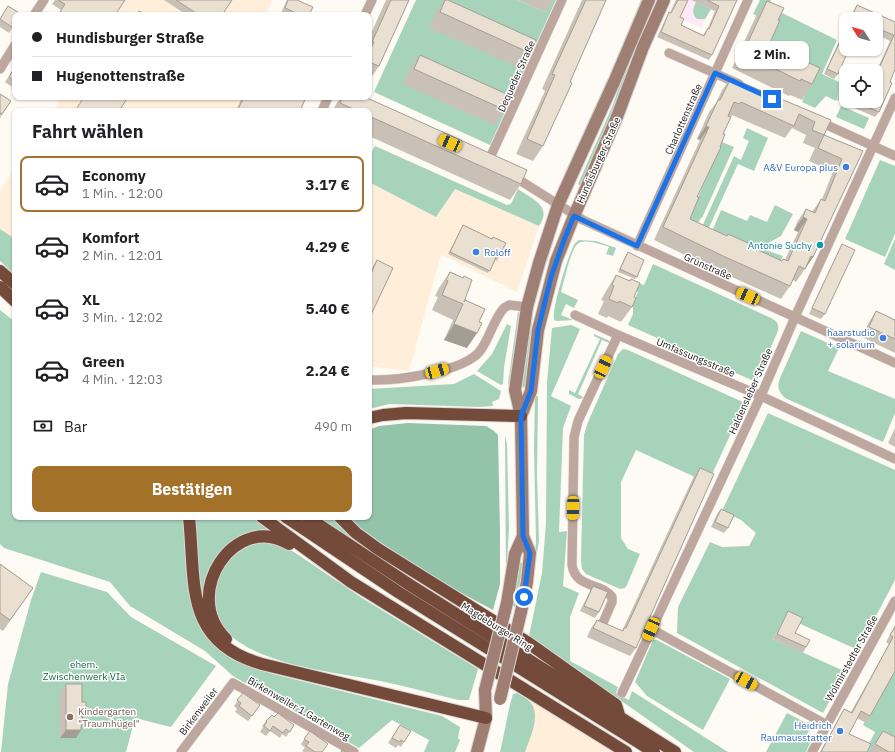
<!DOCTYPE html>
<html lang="de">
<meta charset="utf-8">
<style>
body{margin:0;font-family:"IBM Plex Sans",sans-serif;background:#f6f6f6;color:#202124;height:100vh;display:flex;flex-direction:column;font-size:15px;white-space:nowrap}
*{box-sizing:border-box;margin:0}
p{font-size:13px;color:#757577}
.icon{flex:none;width:22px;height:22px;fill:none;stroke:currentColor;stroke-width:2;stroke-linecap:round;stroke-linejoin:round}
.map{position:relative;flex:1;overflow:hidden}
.sheet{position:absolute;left:12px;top:108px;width:360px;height:412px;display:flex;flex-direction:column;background:#fff;border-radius:8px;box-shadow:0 1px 3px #0004}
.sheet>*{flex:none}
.hud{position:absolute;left:12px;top:12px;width:360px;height:88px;border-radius:8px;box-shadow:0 1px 3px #0004;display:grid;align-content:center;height:88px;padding:0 20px;background:#fff}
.needle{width:26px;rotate:307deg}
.tools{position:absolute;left:839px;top:12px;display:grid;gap:8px}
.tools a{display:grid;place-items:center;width:44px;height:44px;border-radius:8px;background:#fff;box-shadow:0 1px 3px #0004;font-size:20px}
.end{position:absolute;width:18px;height:18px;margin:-9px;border:5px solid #1a73e8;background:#fff;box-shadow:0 0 0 2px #fff}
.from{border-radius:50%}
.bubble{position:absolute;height:28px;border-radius:8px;background:#fff;box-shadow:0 1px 3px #0004;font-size:13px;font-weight:800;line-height:28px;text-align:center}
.car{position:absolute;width:12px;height:24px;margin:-12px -6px;border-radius:5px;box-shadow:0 0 3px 1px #0007;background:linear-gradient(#f5c518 24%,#345 0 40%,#f5c518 0 76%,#345 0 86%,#f5c518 0)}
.hud b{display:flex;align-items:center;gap:14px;height:38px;font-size:15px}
.hud b+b{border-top:1px solid #e0e0e0}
.hud i{width:10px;height:10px;background:#202124}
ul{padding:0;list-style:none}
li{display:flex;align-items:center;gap:12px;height:56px;margin:0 8px 6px;padding:0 12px;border:2px solid transparent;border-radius:8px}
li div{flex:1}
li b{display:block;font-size:15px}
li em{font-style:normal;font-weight:800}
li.current{border-color:#a47128}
li>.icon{width:36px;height:36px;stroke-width:1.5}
h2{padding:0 20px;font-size:18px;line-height:48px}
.pay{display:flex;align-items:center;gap:10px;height:44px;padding:0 20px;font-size:15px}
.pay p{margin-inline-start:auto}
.button{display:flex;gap:8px;margin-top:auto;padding:8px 20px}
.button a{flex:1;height:46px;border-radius:8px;background:#a47128;color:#fff;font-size:16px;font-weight:800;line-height:46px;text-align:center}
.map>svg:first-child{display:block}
</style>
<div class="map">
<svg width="895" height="752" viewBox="0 0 895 752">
<rect width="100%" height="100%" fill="#fefaf4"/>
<path fill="#feeeda" d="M89,0H273L265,15H80Z
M62,97H307L301,111H53Z
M15,168V239L0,229V191Z
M369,182L436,217L455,189L539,226L517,292L441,254L409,371L369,366Z
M530,700L613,752H517L524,737Z"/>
<path fill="#ffe9f7" d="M675,0H735L727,18L710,10L701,28L668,12Z"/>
<path fill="#a7d3bb" d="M416,0H518L545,12L551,0H556L490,145L374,92Z
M641,0H644L611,77L610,74Z
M654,0H659L615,108L581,186L578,184L612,107L627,66Z
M760,0H771L768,6L837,40L822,74L843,84L836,101L826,96L815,108L802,102L811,80L763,57L777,25L753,14Z
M696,2L711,9L705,19H697C691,13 693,9 696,2Z
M608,78L609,80L565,178L564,175Z
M841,106L869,118L864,129L836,117Z
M747,128L768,138L754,171L738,164L707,232L701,229L734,156L741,160L749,141L743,138Z
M722,142L734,147L702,218H701L696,226L682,234Z
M375,146L507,205L511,204L518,189C532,199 553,206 539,226L455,189L436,217L369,182V157Z
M880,160L895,166V234L885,257L845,239Z
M775,205L793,214L781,236L754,251L711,234L721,210L747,221L750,215L767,222Z
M0,229L15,239V275L0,261Z
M551,239L554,240L543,274L533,312L526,388L521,386L529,324Z
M895,239V270L884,264Z
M579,240L596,241L616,248L613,256L606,254L609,247L607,246C599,244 587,239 579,243C571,246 564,283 561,292L578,300L574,308L566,304L561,315L573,320L557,321L554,320C552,308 567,259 573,247C574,244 576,242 579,240Z
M765,250L783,256L777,268L757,254Z
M653,264L771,318C778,322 780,325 777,333L756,382L628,325L633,314V307H631L638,292L635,291L638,283L644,285Z
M0,310L15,322V517H184C186,558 182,618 217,647C234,661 253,667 273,674L442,716L460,727L458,738L460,740L455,752H424L429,740L392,720L359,748L233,676L205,651L130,606L110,582L4,548L0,544Z
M518,312L520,314L511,386L508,384Z
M507,324L511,326L504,367L503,384L501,385L477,371L492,354Z
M571,325L580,329L551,396L571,406L563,428L559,532L567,531L563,586L579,593L570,617V661L618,687L616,693L629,700L632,691L728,752H694L529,636L542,573L546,523L547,383L552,328Z
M801,331L839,348L828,371L895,399V413L883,442L785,398C778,391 777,387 780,378Z
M594,334L610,341L609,343L602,340L578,394L584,398L579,399L569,394V390L575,393L600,339L594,336Z
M623,349L628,350L745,403L708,483L636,450L621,482V538L628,549L640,554L627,585L625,588L620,589L586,574L582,569L581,560L584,435L588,422L618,354Z
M474,374L501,391L499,399L492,402L493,406L479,407L389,404L369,409V389L454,384Z
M535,396H538L537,475L539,541L532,582L536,541L534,449Z
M768,413L895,470V580L858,650L785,617L773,639L846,672L823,713L677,633L678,607L710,542L722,547L749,546L756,533L741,520L722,511Z
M505,435L507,444L509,529L506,578Z
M194,517H253L273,530L261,532L242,538L203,601L199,587Z
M316,517H332L354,540L438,593L437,596Z
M266,542L284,547L294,552L362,598L478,669L469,700H458C429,693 399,684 369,679C328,671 214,660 215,602C215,591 216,580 222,570C233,553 246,544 266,542Z
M524,562L516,608L512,605L520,563Z
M41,572L107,592L131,617L216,666L171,727L135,718L126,752H1L8,684L31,600Z
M653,640H657L730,679L703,730L647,696L635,682Z
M895,669V752H865L875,732L863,725Z
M517,693C520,695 525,697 528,700C543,713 530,737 525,752H500C505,733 507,713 513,694Z
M787,713L812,726L806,736L811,741L806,752H766Z"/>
<path fill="#93c3a9" d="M408,423L486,426L494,431L498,435L500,532V584L493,610L426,574L380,545L346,517H369V430L379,426Z"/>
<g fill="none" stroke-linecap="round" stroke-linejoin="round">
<defs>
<path id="street" d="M34,15L44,0
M365,15L372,0
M669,53L739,84
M0,69L15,45
M322,111L328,97
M818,121L895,156
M489,160L562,0
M513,176L583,220L895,363
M637,246L748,0
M575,315L618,335L761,396L895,459
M369,380C395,381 464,372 480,351C490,338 493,320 504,308L509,305L527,307
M602,625L612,602V597C601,582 576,589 572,565L574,437L578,421L618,335
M651,629L827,725
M622,693L763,391L795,317L895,98
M181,752L233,683L354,752
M812,752L895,601"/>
<path id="secondary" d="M521,416L531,391L538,330L556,261L574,216L617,117L643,47L664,0
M507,603L515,554L523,536
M521,612L527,582L530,553L523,536L521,416L515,390L527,307L539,263L558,205L614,82L649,0
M477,752L486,718L485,690"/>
<path id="highway" d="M0,271L15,284
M0,287L15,301
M369,418L383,415L406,413L521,416
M189,517C196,582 183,642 262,664L486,718
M262,517L351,582L626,752
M286,517L398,592L654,752
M307,517L410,585L675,752
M340,517L356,533L378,549L527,642L616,705L619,715
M226,639C180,594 235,511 289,544"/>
</defs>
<use href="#street" stroke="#dad6d1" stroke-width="10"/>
<use href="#secondary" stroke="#dad6d1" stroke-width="14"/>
<use href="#highway" stroke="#dad6d1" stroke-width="14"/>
<use href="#street" stroke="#bda79f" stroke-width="9"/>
<use href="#secondary" stroke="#9f7f73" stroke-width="12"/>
<use href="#highway" stroke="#744a3a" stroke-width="12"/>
<defs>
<path id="secondary-bridge" d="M485,690L507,603
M500,699L521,612"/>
</defs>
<use href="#secondary-bridge" stroke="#dad6d1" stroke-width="14" stroke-linecap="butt"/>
<use href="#secondary-bridge" stroke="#9f7f73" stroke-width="12"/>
</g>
<path fill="#c9c1b5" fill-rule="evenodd" d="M55,0H125L61,10L52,4Z
M164,0H232L222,15H187Z
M287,0H297L309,15H285L281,13Z
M386,0H409L379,66L369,81V38Z
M445,0L530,53L520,68L429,28L435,14Z
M518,0H554L545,12Z
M582,0H606L570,82L543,146L533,161L516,154L545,91L542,89Z
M676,0H688L680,17L681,25L703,35L708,28L715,11L691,0H737L712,55L709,60L657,37L666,18L669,12L670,13Z
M767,1L778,20L769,45L812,84L802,100L790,95L789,96L732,68L756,16Z
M857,5L895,22L890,82L879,112L875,117L837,100L844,83L846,81V101H876V72L890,41L876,34V19H849L854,10Z
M0,19L15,23L9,33L0,27Z
M846,26V49L838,74L834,79L824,74Z
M420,55L505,110L494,125L403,84L409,70Z
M15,67V89L5,82Z
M731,78L831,120L824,135L863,151L813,257L796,282L793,280L790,286L781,299L714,269L654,240L700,140L697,139L709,112L716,103L722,90ZM732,115L785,138L792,128L806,135L803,143L815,148L809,161L833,172L822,199H821L812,212L806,209L797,222L794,230L798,232L785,260L782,261L690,219L697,197L723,134L731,117Z
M0,94L11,101L0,118Z
M242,97H306L300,111H236Z
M341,97H365L521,184L510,200L369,136V111H333L336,104Z
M463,225L492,239L493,237L498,258L497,261L495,260L488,273L448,254Z
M842,244L825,314L821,319L809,314L839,250Z
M628,252L637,277L635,279L618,272L626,255Z
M377,260L369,319V275L373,266Z
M450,272L463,278L464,276L467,348L444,340L453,320L432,310L438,297L435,296L439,288Z
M616,275L630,281L631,279L634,297L632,307L621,322L608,316L607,318L598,314L604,301L601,300L606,291Z
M876,311L895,320V353L862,337L869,322Z
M895,428V447L888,443Z
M700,468L636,648L630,656L587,637L591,628L597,620L622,631L694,476Z
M721,509L728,528L724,533L711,527L717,514Z
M0,564L33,588L3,631L0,629Z
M593,586L599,612L595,618L580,611L590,591Z
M788,611L795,633L806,647L803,653L773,639L785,617Z
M895,625V671L870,716L866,723L857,718L849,734L867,752H820L840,716L844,709L851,712L889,644L886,642Z
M66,684L82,702L86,713L81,720V730L76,738H60V692Z
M243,693L260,705L248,721L235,712L237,709L234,706Z
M274,717L294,725L286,737L282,734L280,738L270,731L266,736L260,732L263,727L262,726L266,721Z
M400,725L404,742L401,747L398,745L396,748L388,743Z
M310,731L322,752H304L302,751L305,748L301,744Z
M883,731L895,752H870L876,741Z"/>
<path fill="#a49d93" d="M706,126L709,127L700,140L697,139Z
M803,217L807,219L798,232L794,230Z
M811,256L813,257L805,269Z
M454,324L477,333L467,348L444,340Z
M82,713H86L81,721Z
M66,730H81L76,738H60Z"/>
<path fill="#eae0d2" stroke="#a49d93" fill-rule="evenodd" d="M58,0H125L115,15H58L65,4Z
M176,0H232L222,15H199Z
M288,0H297L313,7L309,15H300L285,8Z
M391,0H409L379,66L369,62V53L374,42H372Z
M445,0H448L536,40L530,53L440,12Z
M586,0H606L570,82L572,83L543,146L527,139L555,75L552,74Z
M678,0H688L680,17L684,19L681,25L704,36L708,28L709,29L719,6L707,0H737L712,55L661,32L669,12L671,13Z
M767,1L784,8L778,20H780L769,45L820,68L812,84L801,79L800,81L743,53Z
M857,5L895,22V69L890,82L892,83L879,112L853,101H876V81L878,76L876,75L894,35L876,28V19H851Z
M8,6L21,14L20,15H15V23L12,27L0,19Z
M139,11L146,15H137Z
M846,29V49H849L838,74L827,69Z
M420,55L511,96L505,110L414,69Z
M15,67V81L9,77Z
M731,78L831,120L824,135L863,151L813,257L811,256L805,269L799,266L790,286L723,256L663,227L709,127L706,126L718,100H720ZM734,102L739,104L741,102L794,126L799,114L815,122L812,130L824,135L818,148L842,159L825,201L821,199L815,213L806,209L803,217L807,219L788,261L783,259L782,261L758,250L759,248L728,234L727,236L690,219L699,197H697L721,147H720L725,134H723L731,117L728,116Z
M846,82V98L840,95Z
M0,94L11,101L2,114L0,113Z
M84,97H128L119,111H75Z
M244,97H306L300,111H237Z
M343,97H365L527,170L521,184L369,116V111H358L340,103Z
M463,225L492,239L493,237L506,243L498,258L496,257L490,271L450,252Z
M842,244L855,250L825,314L812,308Z
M628,252L644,260L637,277L620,269Z
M377,260L393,268L369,319V278Z
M450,272L463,278L464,276L472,280L464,302L465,300L485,309L479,322L482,323L477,333L454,324L463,304L442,295L448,281L446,280Z
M616,275L630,281L631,279L640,283L634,297L636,298L632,307L619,301L618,303L609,299L614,286L612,285Z
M876,311L895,320V339L869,327Z
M700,468L714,474L636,648L593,628L597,620L623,631L624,628H626Z
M721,509L734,515L728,528L715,522Z
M0,564L33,588L10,620L0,613Z
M593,586L608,592L599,612L584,606Z
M788,611L803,618L795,633L810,640L806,647L777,634Z
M895,627V671L870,716L861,711L849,734L871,744L867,752H821L844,709L852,713L893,637L890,635Z
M66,684H82V702H86V713H82L81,730H66Z
M243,693L260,705L252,716L239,706L241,703L237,700Z
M278,713L294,725L290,732L286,729L283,733L273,726L270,731L264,726L267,722L266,721L272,715L274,717Z
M400,725L411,731L404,742L401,740L400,742L392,738Z
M310,731L328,744L322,752H315L306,746L309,742L304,739Z
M883,731L895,737V752H889L875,744Z
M342,750L346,752H341Z"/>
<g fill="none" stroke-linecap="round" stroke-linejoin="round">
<path stroke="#1a73e8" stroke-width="5" d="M524,597L530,553L523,536L521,416L531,391L538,330L551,277L564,240L574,216L637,246L715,73L772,99"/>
</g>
<g fill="#3f7fe0" stroke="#fff" stroke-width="1.5">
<circle cx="846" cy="167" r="4"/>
<circle cx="476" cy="252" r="4"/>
<circle cx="883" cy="338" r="4"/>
<circle cx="840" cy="731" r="4"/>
</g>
<circle fill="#0f9aa8" stroke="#fff" stroke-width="1.5" cx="820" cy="245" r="4"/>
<circle fill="#8d6e63" stroke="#fff" stroke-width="1.5" cx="70" cy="717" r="4"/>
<g text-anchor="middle" stroke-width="3" stroke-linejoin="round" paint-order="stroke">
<g font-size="10" fill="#1f1b17" stroke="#fff">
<text transform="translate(516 76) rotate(-66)" y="4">Dequeder Straße</text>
<text transform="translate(683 119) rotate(-66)" y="4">Charlottenstraße</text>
<text transform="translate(598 160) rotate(-66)" y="4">Hundisburger Straße</text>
<text transform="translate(708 266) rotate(24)" y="4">Grünstraße</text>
<text transform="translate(696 357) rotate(23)" y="4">Umfassungsstraße</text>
<text transform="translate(750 391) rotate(-66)" y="4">Haldensleber Straße</text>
<text transform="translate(497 626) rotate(32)" y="4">Magdeburger Ring</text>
<text transform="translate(851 658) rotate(-61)" y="4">Wolmirstedter Straße</text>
<text transform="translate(299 708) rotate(30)" y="4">Birkenweiler 1.Gartenweg</text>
<text transform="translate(198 711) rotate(-53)" y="4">Birkenweiler</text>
</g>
<g font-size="10" fill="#366cbe" stroke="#fff" text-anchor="end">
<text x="838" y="171">A&amp;V Europa plus</text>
<text x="484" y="256" text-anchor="start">Roloff</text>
<text x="875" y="336">haarstudio<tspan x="875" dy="12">+ solarium</tspan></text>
<text x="832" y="729">Heidrich<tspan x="832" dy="12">Raumausstatter</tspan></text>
</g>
<g font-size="10" fill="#0d838f" stroke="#fff" text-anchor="end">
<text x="812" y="249">Antonie Suchy</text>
</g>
<g font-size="10" fill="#156745" stroke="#fff">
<text x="84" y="668">ehem.<tspan x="84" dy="12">Zwischenwerk VIa</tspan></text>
</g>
<g font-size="10" fill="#785e54" stroke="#fff" text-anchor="start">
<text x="78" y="715">Kindergarten<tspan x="78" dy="12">"Traumhügel"</tspan></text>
</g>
</g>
</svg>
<div class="tools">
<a><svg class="needle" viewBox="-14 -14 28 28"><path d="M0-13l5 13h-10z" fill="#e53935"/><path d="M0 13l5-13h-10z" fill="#757577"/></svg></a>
<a><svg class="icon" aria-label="locate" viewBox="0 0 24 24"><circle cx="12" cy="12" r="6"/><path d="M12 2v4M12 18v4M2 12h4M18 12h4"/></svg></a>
</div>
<i class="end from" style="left:524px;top:597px"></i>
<i class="end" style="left:772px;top:99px"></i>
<div class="bubble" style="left:735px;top:41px;width:74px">2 Min.</div>
<i class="car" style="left:450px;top:143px;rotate:294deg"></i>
<i class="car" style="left:748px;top:296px;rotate:294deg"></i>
<i class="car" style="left:603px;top:367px;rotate:25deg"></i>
<i class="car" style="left:437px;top:371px;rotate:74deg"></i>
<i class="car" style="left:573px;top:508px;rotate:181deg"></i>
<i class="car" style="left:651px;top:629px;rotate:204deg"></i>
<i class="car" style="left:746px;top:681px;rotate:119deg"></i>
<div class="hud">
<b><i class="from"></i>Hundisburger Straße</b>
<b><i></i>Hugenottenstraße</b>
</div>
<section class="sheet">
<h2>Fahrt wählen</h2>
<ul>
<li class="current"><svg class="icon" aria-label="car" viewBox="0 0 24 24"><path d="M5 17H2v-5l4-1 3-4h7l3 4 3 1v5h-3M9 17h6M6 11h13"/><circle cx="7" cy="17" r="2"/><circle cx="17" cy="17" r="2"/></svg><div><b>Economy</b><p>1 Min. · 12:00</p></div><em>3.17 €</em></li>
<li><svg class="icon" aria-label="car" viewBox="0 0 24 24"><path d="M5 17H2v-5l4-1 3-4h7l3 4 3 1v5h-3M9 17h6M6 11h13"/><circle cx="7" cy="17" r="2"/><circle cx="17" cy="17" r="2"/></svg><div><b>Komfort</b><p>2 Min. · 12:01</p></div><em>4.29 €</em></li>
<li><svg class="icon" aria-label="car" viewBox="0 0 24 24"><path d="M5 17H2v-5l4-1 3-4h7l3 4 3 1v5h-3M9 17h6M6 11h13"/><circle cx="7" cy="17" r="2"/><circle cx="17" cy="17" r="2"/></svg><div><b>XL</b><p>3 Min. · 12:02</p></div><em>5.40 €</em></li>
<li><svg class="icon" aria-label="car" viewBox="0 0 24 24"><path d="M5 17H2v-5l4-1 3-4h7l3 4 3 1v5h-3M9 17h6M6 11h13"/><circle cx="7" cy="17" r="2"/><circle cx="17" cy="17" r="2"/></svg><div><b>Green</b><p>4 Min. · 12:03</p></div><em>2.24 €</em></li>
</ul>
<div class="pay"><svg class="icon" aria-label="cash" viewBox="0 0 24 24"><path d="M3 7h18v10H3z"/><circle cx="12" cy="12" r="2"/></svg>Bar<p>490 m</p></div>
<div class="button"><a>Bestätigen</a></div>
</section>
</div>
